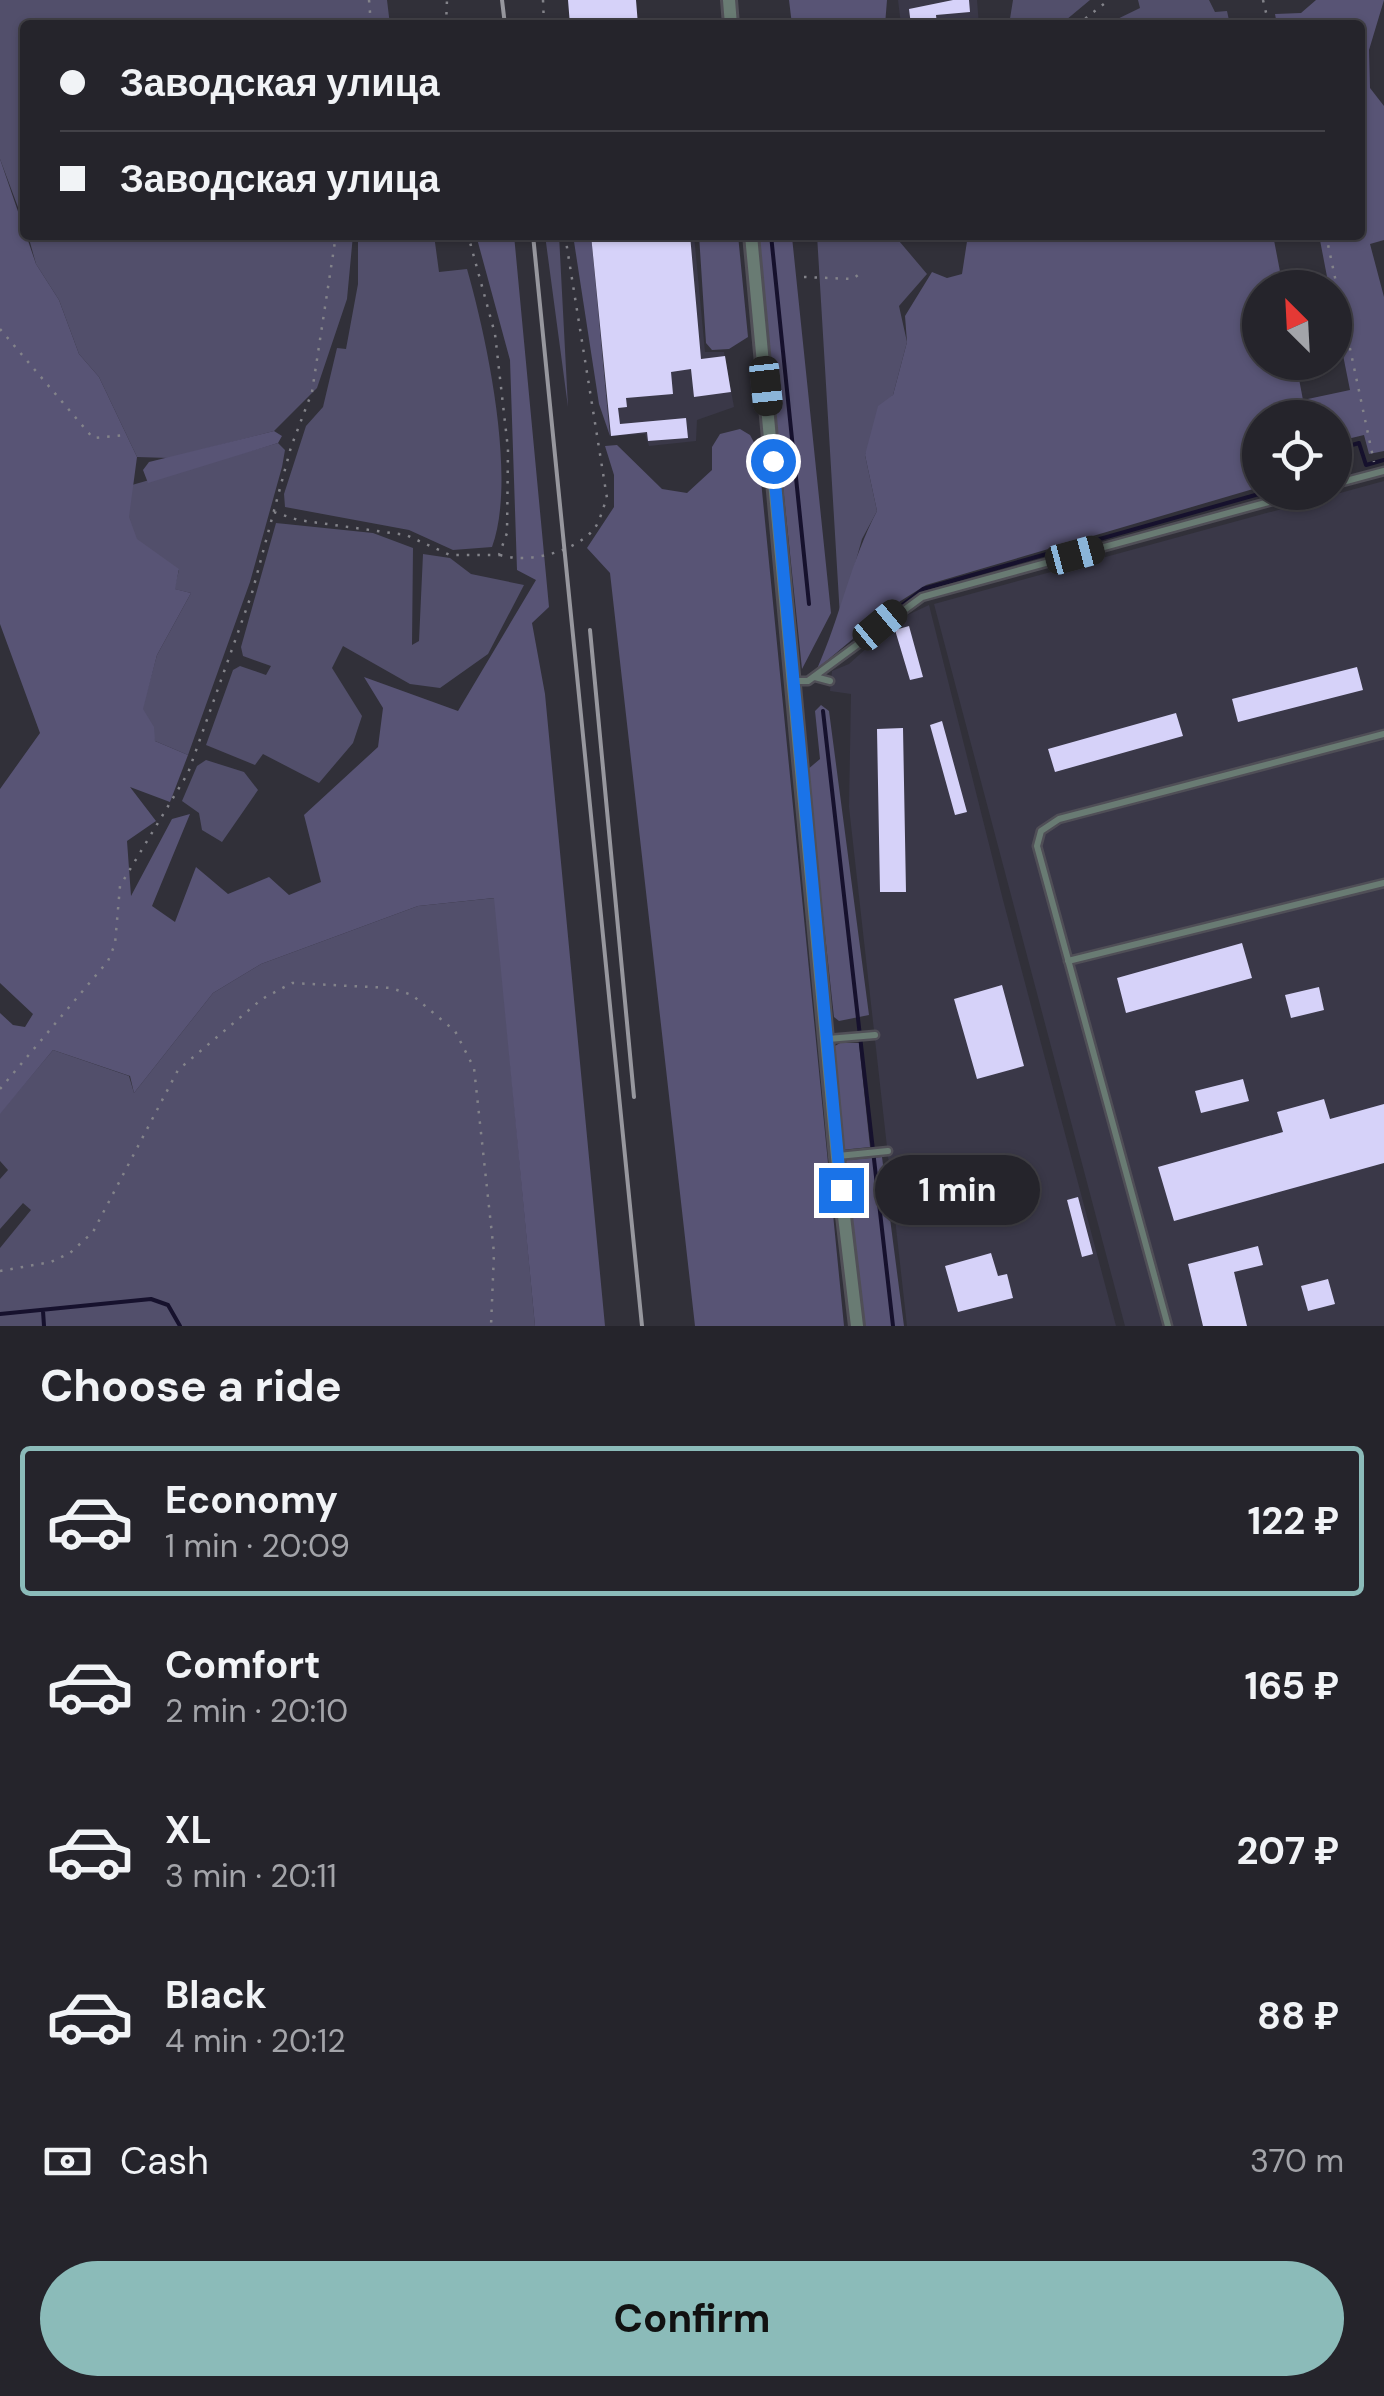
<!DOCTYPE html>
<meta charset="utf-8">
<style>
body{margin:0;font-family:"DM Sans",sans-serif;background:#2d2c33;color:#f1f3f6;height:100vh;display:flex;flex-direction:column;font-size:38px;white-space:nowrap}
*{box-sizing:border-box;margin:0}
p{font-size:32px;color:#a3a4a9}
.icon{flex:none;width:55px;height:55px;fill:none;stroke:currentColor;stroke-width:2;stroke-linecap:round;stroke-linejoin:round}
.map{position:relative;height:1326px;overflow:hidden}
.sheet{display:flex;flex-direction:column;background:#25242b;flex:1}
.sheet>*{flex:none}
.top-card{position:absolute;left:20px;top:20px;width:1345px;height:220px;border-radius:10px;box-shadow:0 2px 8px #0004,0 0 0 2px #424147;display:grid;align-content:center;height:220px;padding:0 40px;background:#25242b}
.needle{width:65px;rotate:336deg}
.tools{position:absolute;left:1242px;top:270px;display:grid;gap:20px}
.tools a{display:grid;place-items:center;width:110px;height:110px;border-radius:50%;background:#25242b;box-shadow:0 2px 8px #0004,0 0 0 2px #424147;font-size:50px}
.end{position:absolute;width:45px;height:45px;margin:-22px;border:12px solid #1a73e8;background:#fff;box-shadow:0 0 0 5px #fff}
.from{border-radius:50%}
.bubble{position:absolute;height:70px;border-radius:35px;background:#25242b;box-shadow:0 2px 8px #0004,0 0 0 2px #424147;font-size:32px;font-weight:700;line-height:70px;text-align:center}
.car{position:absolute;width:30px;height:60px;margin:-30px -15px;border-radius:12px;box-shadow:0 0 8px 2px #0007;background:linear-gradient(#222 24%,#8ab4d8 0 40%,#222 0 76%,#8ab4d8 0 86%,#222 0)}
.top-card b{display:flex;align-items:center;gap:35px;height:95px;font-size:38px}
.top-card b+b{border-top:2px solid #424147}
.top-card i{width:25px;height:25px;background:#f1f3f6}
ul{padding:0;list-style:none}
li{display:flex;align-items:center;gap:30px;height:150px;margin:0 20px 15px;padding:0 20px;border:5px solid transparent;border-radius:10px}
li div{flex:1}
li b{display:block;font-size:38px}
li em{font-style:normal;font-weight:700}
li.on{border-color:#8bbbb9}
li>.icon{width:90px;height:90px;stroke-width:1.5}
h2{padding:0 40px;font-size:45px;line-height:120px}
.pay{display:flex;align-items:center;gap:25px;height:110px;padding:0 40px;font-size:38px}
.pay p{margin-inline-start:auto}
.cta{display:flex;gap:20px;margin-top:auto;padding:20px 40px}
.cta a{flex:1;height:115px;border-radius:60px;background:#8bbbb9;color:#111;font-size:40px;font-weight:700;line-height:115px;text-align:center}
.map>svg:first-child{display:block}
</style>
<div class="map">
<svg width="1384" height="1326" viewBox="0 0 1384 1326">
<rect width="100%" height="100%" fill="#313039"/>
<path fill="#3a3848" d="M898,0H977L979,25H901Z
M591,235H694L705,352H724L734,407L697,420L696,441L649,446L645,434L610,436Z
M1384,481V1326H1125L934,604Z
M929,605L1003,900L1116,1326H907L849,807L851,694L830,691L832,671L849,664L899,619Z"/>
<path fill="#524f6b" d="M0,0H387L390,25H25V226L0,159Z
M1013,0H1090L1060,25H1009Z
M1138,0H1209L1215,12L1227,11L1230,25H1105L1140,8Z
M28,235H353L347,299L317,388L274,431L169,458L137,457L99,377L79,354L59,300L36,264Z
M358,235H434L439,272L467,269C487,339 517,479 492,547L453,550L409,530L285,507L284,494L306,426L323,407L337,348L346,349L358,284Z
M545,235H559L568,407Z
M817,235H894L927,274L899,306L907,342L893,395L865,455L877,511L862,539L840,617Z
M278,443L285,450L282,467L250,582L188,755L155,741L142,709L157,655L191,593L174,589L179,570L123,555L132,485Z
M276,523L373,533L413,548L412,645L419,641L423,554L450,558L471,574L524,585L488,654L440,688L410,684L343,646L332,668L362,716L353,743L319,783L263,754L255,765L206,745L233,670L240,666L266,675L271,666L243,656L241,647Z
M206,760L244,772L258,790L222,842L202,830L199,813L182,801L197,766Z
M495,898L535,1326H0V1248L31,1210L23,1203L0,1229V1179L8,1170L0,1161V1113L53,1050L129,1076L134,1093L213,993L261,964L418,906Z"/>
<path fill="#585475" d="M789,0H887L885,25H792Z
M1316,0H1384L1369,50L1370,88L1384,106V240L1370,244L1384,297V451L1369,454L1364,435L1335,442V418H1260V487L926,585L891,607L817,669C840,618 851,560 877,511L865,455L878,406L893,395L907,342L905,316L932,272L947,278L962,274L968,235H1273L1283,287L1260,288V362L1296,363L1303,400L1350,390L1335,315V288L1329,287L1319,235H1360V25H1277L1275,14L1301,13Z
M0,159L36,264L59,300L79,354L99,377L137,457L129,517L137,539L179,569L175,589L191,593L157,655L143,709L154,727L155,741L188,755L170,802L130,787L156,821L127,841L131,896L172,819L190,814L152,906L175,922L196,867L228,894L269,877L289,895L321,882L304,815L378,747L383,708L364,677L458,711L536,580L517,570L510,360L476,235H514L549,607L532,623L545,694L605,1326H535L494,898L418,906L261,964L213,993L134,1093L130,1076L53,1050L0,1114V1013L13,1025L25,1027L33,1014L0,983V789L40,733L0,624Z
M573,235H591L610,436L599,404Z
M699,235H738L748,337L729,349L712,350L706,343Z
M757,235L792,237L831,613L802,669Z
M740,429L750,435L758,450L844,1326H695L610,573L587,548L614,507V475L605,446L617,445L662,489L687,493L712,470V447L720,434Z
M274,431L282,436L278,443L148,483L143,470L149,462Z
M821,705L829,711L869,1015L839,1021L834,1017L807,770L820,759L815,711Z
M840,1043H859L870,1147L841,1150L835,1046Z
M882,1157L904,1326H863L843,1165L847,1160Z"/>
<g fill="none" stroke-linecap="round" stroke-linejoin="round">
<path stroke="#16112d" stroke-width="4" d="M771,235L809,604
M1335,450L1359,443L1366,465L1384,460
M821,668L923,589L1266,492
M823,711L893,1326
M43,1311L44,1326
M0,1314L151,1299L168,1305L180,1326"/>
</g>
<path fill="#d6d2f9" d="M568,0H636L638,25H570Z
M953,0H969L970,12L936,15L937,25H911L909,9Z
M591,235H690L701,359L725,356L731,392L694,397L691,369L671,372L673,394L626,398L627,407L618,408L620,424L686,418L688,438L648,441L647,432L611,436Z
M909,626L923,677L910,680L895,630Z
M1357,667L1363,690L1238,722L1232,699Z
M1176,713L1183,736L1055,772L1048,749Z
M942,721L967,812L955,815L930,725Z
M903,728L906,892H880L877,729Z
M1242,943L1252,978L1126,1013L1117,978Z
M1002,985L1024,1066L977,1079L954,999Z
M1319,987L1324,1010L1291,1018L1285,995Z
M1243,1079L1249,1101L1201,1113L1195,1091Z
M1324,1099L1330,1119L1384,1104V1163L1174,1221L1158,1167L1283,1132L1277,1112Z
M1078,1197L1093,1254L1082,1257L1067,1200Z
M1258,1246L1263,1265L1234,1272L1247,1326H1203L1188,1264Z
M991,1253L998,1276L1007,1274L1013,1298L958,1312L945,1266Z
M1328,1279L1335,1304L1308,1311L1301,1286Z"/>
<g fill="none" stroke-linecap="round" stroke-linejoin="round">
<defs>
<path id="lane" d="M1335,484L1384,471
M815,677L830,681
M793,681H808L922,597L1305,492
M1068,961L1384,883
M828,1039L875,1035
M838,1156L888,1151
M1168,1326L1037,846L1041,831L1059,819L1384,734"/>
<path id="street" d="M729,0L731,25
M751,235L837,1157L857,1326"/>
</defs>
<use href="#lane" stroke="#504f57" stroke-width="11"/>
<use href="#street" stroke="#504f57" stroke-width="18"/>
<path stroke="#83838a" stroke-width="2.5" stroke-dasharray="2.5 8" stroke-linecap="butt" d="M369,0L371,25
M543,0L544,25
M1263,0L1269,25
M446,25L447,0
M1077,25L1109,0
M1326,235L1374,462
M804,277L853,279L863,271
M0,329L93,438L127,435
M274,512L298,520L406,535L450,555H499L507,533L508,449L495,334L468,235
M500,555C528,564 575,552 594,529C600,522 603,507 607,498L565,235
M0,1089L108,961L115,944L120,886L188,773L252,593L291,447L312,392L336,235
M0,1271L51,1262L70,1253L93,1232L178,1070L262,999L292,983L391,988L412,995L455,1031L474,1068L494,1253L491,1326"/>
<use href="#lane" stroke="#697b73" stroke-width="6"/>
<use href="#street" stroke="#697b73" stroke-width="12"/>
<path stroke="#97979e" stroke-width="4" d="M502,0L505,25
M533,235L642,1326
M590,630L634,1097"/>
</g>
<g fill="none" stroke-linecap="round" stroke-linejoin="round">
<path stroke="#1a73e8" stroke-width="12" d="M773,461L841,1190"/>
</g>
</svg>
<div class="tools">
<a><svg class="needle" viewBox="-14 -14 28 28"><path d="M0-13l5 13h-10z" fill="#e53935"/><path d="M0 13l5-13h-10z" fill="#a3a4a9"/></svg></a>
<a><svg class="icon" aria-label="locate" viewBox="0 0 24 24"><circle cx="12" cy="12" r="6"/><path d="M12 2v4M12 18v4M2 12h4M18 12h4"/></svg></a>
</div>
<i class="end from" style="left:773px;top:461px"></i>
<i class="end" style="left:841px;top:1190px"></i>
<div class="bubble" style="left:875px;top:1155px;width:165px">1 min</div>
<i class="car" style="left:766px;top:386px;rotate:174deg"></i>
<i class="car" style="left:1075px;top:555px;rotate:75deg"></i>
<i class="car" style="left:880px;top:625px;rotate:50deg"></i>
<div class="top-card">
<b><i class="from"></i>Заводская улица</b>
<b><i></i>Заводская улица</b>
</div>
</div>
<section class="sheet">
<h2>Choose a ride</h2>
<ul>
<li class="on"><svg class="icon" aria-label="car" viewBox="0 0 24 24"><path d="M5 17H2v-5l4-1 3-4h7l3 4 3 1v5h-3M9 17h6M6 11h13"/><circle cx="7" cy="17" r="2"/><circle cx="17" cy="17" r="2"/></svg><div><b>Economy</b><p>1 min · 20:09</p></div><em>122 ₽</em></li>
<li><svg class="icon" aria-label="car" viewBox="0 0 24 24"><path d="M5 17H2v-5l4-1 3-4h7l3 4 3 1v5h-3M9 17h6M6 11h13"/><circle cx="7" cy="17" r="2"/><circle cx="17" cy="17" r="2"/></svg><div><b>Comfort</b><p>2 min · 20:10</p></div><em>165 ₽</em></li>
<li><svg class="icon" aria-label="car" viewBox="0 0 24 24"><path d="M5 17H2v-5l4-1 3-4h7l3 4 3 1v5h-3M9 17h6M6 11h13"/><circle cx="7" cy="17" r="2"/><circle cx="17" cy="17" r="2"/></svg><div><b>XL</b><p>3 min · 20:11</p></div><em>207 ₽</em></li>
<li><svg class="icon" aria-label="car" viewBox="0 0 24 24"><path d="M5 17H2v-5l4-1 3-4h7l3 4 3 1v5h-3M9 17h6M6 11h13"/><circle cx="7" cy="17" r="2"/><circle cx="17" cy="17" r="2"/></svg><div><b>Black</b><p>4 min · 20:12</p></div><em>88 ₽</em></li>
</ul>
<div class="pay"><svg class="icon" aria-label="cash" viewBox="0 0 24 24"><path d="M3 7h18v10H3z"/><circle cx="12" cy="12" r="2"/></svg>Cash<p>370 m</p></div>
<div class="cta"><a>Confirm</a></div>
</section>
